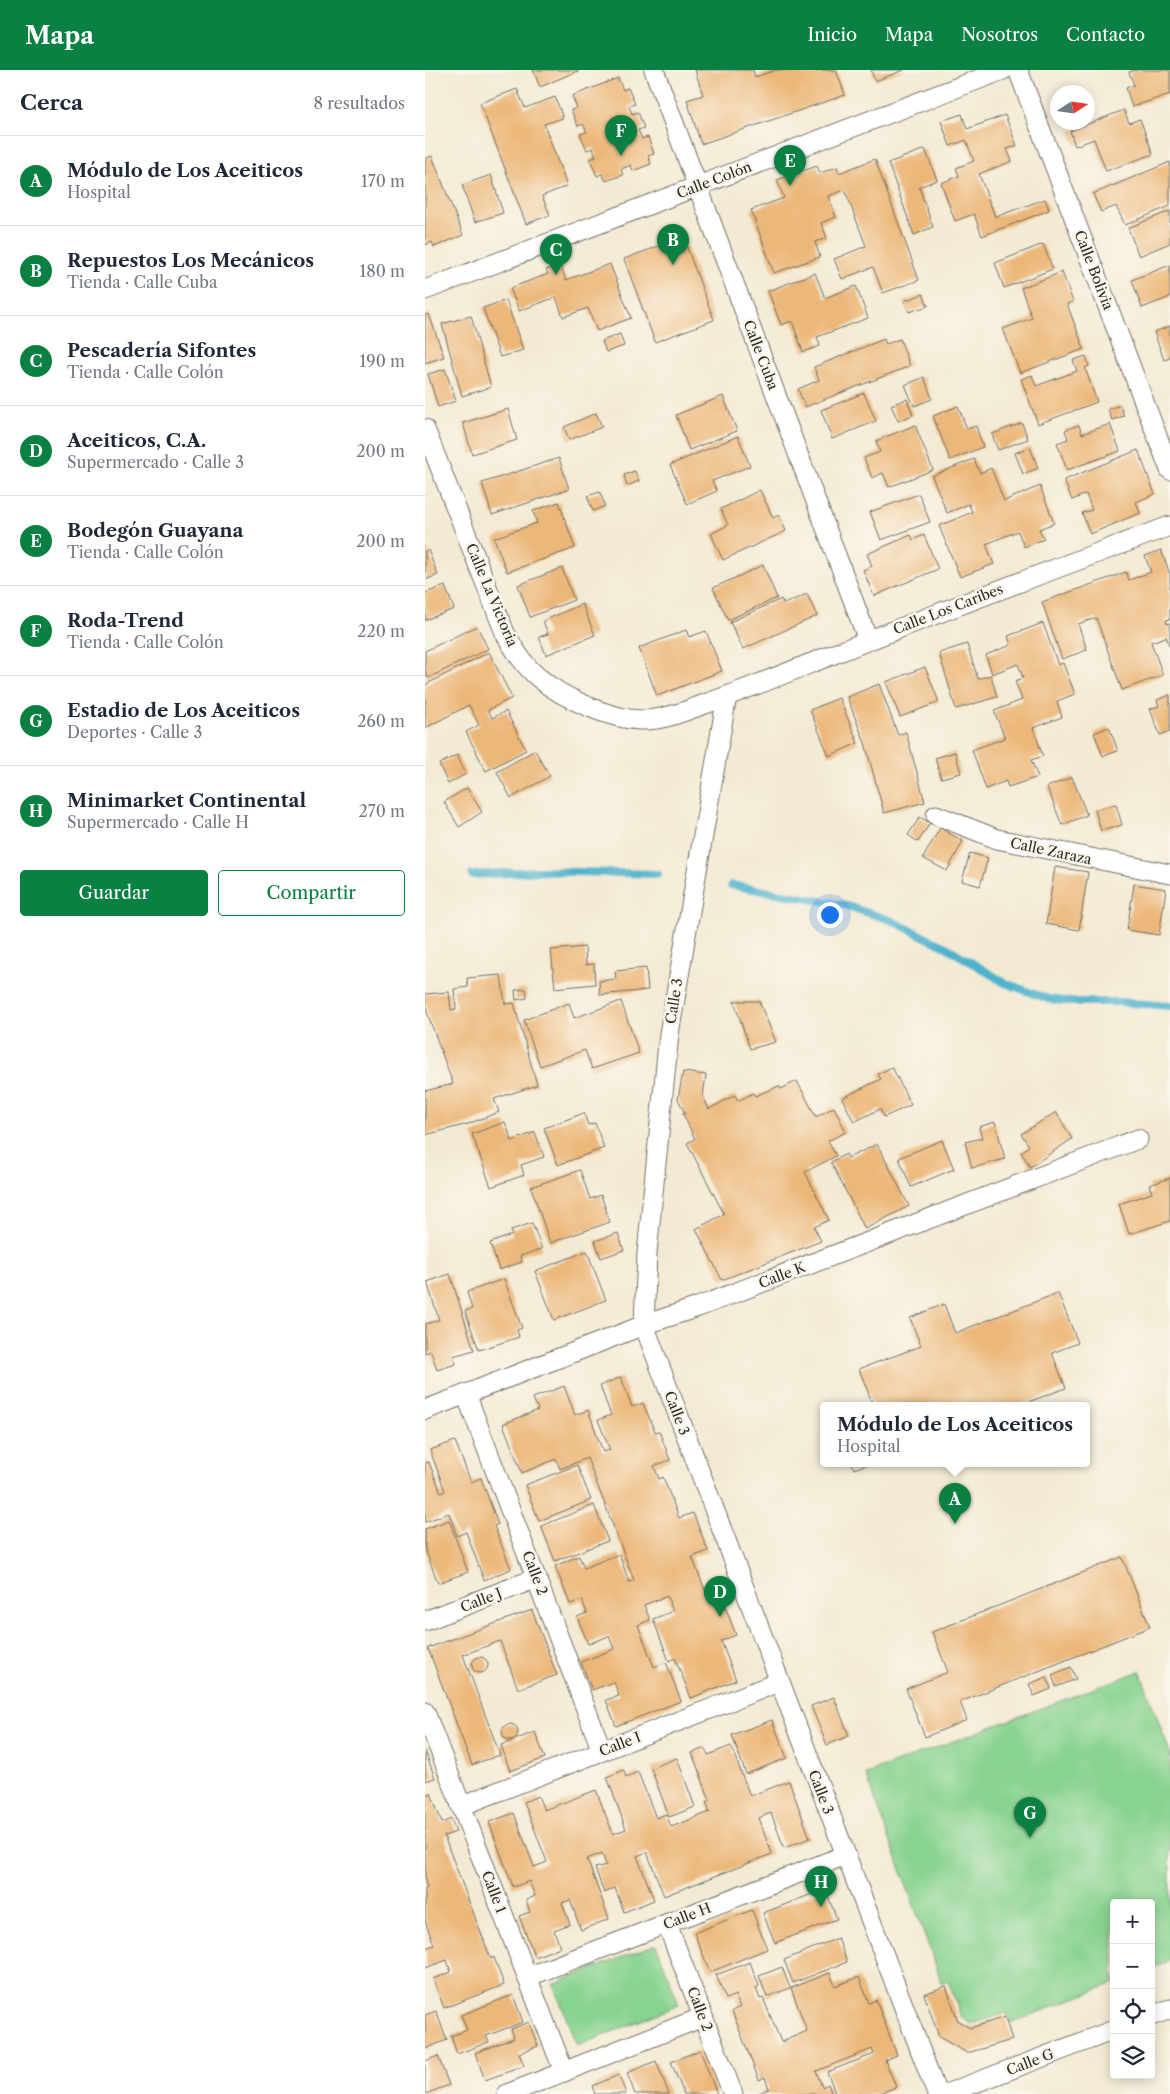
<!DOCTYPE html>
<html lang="es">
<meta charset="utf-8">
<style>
:root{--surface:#fff;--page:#f6f6f7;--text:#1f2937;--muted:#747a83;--line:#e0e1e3;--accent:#0b8043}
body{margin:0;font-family:"Libre Caslon Text",serif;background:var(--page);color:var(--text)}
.controls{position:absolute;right:15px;bottom:15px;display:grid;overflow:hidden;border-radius:5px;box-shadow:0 2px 12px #0003}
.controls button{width:45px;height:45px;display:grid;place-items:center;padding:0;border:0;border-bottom:1px solid var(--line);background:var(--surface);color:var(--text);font:25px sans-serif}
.compass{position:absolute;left:625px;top:15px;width:45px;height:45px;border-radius:50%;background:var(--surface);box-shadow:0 2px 12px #0003;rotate:78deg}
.you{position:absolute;left:404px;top:844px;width:18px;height:18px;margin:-12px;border:4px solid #fff;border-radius:50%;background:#1a73e8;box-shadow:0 0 0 8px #1a73e833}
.badge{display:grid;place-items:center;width:32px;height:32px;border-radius:50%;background:var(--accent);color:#fff;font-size:16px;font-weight:700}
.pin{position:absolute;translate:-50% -41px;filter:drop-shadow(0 1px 2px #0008)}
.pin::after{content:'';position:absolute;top:26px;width:18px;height:15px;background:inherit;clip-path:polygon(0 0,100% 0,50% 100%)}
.popup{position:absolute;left:395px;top:1332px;width:270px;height:65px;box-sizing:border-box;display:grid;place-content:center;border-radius:5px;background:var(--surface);filter:drop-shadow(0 1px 4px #0005);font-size:16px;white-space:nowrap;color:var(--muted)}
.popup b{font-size:19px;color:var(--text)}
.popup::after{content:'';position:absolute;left:50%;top:100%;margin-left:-10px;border:10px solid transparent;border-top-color:var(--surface)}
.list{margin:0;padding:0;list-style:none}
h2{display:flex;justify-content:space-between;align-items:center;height:65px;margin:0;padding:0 20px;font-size:21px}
h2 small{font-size:16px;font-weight:400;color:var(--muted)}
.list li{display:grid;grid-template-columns:32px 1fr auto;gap:15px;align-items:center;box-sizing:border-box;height:90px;padding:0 20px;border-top:1px solid var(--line)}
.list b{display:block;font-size:19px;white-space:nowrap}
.list p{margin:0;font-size:16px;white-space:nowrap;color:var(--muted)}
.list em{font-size:16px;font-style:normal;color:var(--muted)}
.actions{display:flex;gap:10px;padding:15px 20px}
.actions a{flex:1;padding:11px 0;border:1px solid var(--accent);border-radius:5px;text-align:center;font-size:18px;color:var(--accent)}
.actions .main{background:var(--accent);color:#fff}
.icon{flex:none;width:28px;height:28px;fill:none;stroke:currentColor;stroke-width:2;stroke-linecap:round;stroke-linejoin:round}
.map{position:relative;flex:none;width:745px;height:2024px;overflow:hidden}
header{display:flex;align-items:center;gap:30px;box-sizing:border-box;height:70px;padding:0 25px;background:var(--accent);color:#fff}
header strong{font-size:24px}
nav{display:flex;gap:28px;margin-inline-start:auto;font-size:18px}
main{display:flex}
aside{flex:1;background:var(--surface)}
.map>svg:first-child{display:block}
</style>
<header>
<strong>Mapa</strong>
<nav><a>Inicio</a><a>Mapa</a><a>Nosotros</a><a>Contacto</a></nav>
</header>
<main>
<aside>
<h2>Cerca<small>8 resultados</small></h2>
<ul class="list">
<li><span class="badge">A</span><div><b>Módulo de Los Aceiticos</b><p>Hospital</p></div><em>170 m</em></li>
<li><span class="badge">B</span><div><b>Repuestos Los Mecánicos</b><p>Tienda · Calle Cuba</p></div><em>180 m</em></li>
<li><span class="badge">C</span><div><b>Pescadería Sifontes</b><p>Tienda · Calle Colón</p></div><em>190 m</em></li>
<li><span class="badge">D</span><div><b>Aceiticos, C.A.</b><p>Supermercado · Calle 3</p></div><em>200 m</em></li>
<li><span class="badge">E</span><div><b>Bodegón Guayana</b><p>Tienda · Calle Colón</p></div><em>200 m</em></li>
<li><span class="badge">F</span><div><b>Roda-Trend</b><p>Tienda · Calle Colón</p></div><em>220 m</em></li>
<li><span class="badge">G</span><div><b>Estadio de Los Aceiticos</b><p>Deportes · Calle 3</p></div><em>260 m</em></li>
<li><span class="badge">H</span><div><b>Minimarket Continental</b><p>Supermercado · Calle H</p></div><em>270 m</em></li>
</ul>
<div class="actions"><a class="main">Guardar</a><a>Compartir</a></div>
</aside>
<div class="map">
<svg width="745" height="2024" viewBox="0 0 745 2024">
<rect width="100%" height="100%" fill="#fbf7ec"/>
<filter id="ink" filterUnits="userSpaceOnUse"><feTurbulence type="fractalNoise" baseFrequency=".02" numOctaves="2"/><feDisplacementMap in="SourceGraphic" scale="10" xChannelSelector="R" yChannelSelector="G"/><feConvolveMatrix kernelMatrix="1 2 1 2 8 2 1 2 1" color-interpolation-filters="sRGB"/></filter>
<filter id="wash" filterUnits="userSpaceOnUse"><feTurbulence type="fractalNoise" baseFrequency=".0096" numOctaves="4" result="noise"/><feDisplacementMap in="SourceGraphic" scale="20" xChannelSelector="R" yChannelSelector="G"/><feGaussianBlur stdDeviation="1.12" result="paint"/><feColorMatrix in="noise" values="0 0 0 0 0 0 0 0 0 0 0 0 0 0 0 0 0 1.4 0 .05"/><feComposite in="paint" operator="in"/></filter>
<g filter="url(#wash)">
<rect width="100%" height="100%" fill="#f3ead3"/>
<g fill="#88d390" stroke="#5a7f5e">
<polygon points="715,1601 745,1683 745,1891 726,1898 726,1833 689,1833 689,1913 586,1953 582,1943 546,1954 536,1947 523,1911 517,1913 441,1704"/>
<polygon points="231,1874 254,1935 152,1976 128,1914"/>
</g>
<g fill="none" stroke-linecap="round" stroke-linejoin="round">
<g stroke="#4eb2cd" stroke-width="8">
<polyline points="47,805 114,801 233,804"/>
<polyline points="306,815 419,835 465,850 523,878 580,913 623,929 647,932 694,932 745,936"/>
</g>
</g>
<g id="blocks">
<g fill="#ecb87a">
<polygon points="108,0 155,0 115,17"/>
<polygon points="270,0 328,0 330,7 351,0 411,0 420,25 276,74 262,30 278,25"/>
<polygon points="446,0 479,0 450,11"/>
<polygon points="710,0 745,0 745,24 707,37 701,18 709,15 704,2"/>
<polygon points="193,8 198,20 203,18 210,34 204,36 207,44 213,42 219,58 213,60 217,69 223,67 229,84 223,86 226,94 208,101 206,95 196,99 198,105 181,111 177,104 172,106 165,89 171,87 168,78 162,80 155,64 162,62 158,54 153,56 146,40 152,38 147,26"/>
<polygon points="92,19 100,38 130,27 138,48 119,54 142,116 117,126 125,145 101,154 55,33"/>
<polygon points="699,40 704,53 715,49 728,84 681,101 669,69 650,76 645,61"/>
<polygon points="537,44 542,59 580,45 592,76 582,79 587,91 554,104 570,147 620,129 624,140 557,166 549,144 530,151 516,113 534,106 531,98 549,91 541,70 525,76 516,51"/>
<polygon points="500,79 512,110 494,117 508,157 489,165 463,93"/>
<polygon points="7,86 38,165 9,177 7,172 0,175 0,89"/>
<polygon points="450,89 494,210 458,223 448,197 417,209 409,189 441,176 420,120 403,126 411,147 396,153 402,168 390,172 395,187 349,203 326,140 359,128 352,110 392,96 395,103 412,97 414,103"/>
<polygon points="745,92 745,136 700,155 691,136 676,142 668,124"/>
<polygon points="66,105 78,143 50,152 37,115"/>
<polygon points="745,141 745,173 714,186 703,158"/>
<polygon points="258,167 289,250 230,272 199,189"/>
<polygon points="618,174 628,199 579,218 570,193"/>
<polygon points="185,194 206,248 172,261 163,238 138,247 131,227 94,241 85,218 123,204 121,200 135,195 141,210"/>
<polygon points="745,195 745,227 717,238 707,210"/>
<polygon points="637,202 648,232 642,234 659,279 595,303 578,259 607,248 596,218"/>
<polygon points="390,203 400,228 431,216 443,248 392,267 395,276 378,282 367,251 356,255 343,221"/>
<polygon points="498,224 503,236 484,242 479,231"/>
<polygon points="81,230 98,280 75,287 58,238"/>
<polygon points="4,244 19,287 0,293 0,245"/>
<polygon points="46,246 66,317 37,326 17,254"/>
<polygon points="745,256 745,288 739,290 729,262"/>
<polygon points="195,264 199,276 181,282 177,271"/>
<polygon points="459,269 461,274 475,269 485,296 380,337 373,319 394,310 389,297"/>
<polygon points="661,286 664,296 660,298 672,332 613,354 596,309 607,305 611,316 652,301 648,290"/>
<polygon points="20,299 31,331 13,337 3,304"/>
<polygon points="499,307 507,329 489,336 480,315"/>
<polygon points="439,323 451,351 407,369 396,340"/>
<polygon points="298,326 312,361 264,380 251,345"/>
<polygon points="482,329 488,345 473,351 466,335"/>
<polygon points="695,335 699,346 687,350 683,339"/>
<polygon points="533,336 542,359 551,356 558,377 525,390 508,346"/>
<polygon points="83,339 92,370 47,384 38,353"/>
<polygon points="171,343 177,357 144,370 139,357"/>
<polygon points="597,353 603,369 573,380 567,364"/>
<polygon points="685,354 695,381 642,400 632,373 643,369 640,360 654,355 657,364"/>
<polygon points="490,355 508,400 464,417 458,403 447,408 439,388 455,382 451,371"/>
<polygon points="313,366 325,396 287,411 292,421 262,434 245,395"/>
<polygon points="605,377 613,398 598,404 590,383"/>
<polygon points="713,380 730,424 711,432 715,443 665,464 657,443 667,440 661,424 647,430 639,410"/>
<polygon points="134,388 144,419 67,445 57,413"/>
<polygon points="549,389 555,403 566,398 579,431 615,416 629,453 614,459 619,469 599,477 593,461 561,474 569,494 535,507 514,456 547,442 544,434 522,443 507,406"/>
<polygon points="210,401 214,411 202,416 199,405"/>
<polygon points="335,420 348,448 354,445 361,461 298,490 286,464 303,455 296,439"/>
<polygon points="175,422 180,436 168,441 162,426"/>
<polygon points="494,424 505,452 456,470 445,442"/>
<polygon points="134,432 150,478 82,502 69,468 112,453 108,441"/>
<polygon points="486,465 488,470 499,465 513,499 449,526 438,500 447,496 442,484"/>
<polygon points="3,480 13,505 0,510 0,481"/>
<polygon points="736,480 745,504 745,549 741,550 742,554 745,553 745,577 741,567 726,572 738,605 697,620 671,548 653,554 662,580 637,589 617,532 701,502 704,510 726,502 720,486"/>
<polygon points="338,495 352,528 303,550 288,518"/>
<polygon points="137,498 149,530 105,547 93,515"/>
<polygon points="20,516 29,539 0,550 0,523"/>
<polygon points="382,524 392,546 318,579 305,552 356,529 359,534"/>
<polygon points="157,534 170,565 121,585 114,567 123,564 118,551"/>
<polygon points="618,553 633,595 638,593 650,624 632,631 637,647 608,658 618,686 606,690 613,707 583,717 581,711 561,719 547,680 580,668 569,641 597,630 590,611 598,608 593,594 567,604 561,585 586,575 583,566"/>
<polygon points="52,556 63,579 3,608 0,601 0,581"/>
<polygon points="261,560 264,567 281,561 297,601 232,626 214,578"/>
<polygon points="542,574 553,609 566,605 572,627 531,639 514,583"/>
<polygon points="64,582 87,628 63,640 67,648 81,641 101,680 61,701 41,662 54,655 44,635 0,658 0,615"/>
<polygon points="500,597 514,632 475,647 461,612"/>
<polygon points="454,614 473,665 481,662 500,732 459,743 440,673 422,627"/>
<polygon points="745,625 745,661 735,665 725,639 734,636 732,630"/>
<polygon points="414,628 433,673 404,686 385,640"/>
<polygon points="684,657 693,681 678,686 669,663"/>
<polygon points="110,680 125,706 86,728 72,702"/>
<polygon points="530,682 536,703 516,708 510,688"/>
<polygon points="32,685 41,704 23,714 14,694"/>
<polygon points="647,707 662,745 637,755 622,717"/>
<polygon points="42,718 57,742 34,757 19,732"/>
<polygon points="691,734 697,755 676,761 670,740"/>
<polygon points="495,747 505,753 493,772 483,765"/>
<polygon points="515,758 538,771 522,801 498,788"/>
<polygon points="545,783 563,788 555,816 537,811"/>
<polygon points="630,797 663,802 654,860 621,854"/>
<polygon points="709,814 741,819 734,865 702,860"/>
<polygon points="160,877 161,895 169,894 170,914 130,918 126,880"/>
<polygon points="221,898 223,920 175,925 174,911 191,909 190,901"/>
<polygon points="76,905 80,934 89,933 112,1015 69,1029 74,1042 43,1054 0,1065 0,1021 28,1014 2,942 0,924 24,922 26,940 31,939 29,919 43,917 42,908"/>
<polygon points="101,919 102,928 91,930 90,920"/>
<polygon points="196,931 214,983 167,999 160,980 115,996 99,950 144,933 149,948"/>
<polygon points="309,931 334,931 351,972 325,979"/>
<polygon points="467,997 486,1035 459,1047 455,1039 429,1052 417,1028 456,1009 453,1004"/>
<polygon points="258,1002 281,1005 278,1027 284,1039 310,1025 313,1031 328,1023 330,1026 354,1016 356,1019 372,1011 391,1047 409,1037 421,1062 403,1071 411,1086 380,1102 404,1150 389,1157 396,1171 297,1210 271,1159 299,1144 262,1073 270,1069 258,1044 260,1043 253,1029"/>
<polygon points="631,1042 647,1069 605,1097 596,1082 604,1076 596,1064"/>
<polygon points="159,1043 163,1055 170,1053 179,1078 133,1095 119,1058"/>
<polygon points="80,1052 87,1071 110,1062 119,1087 96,1095 99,1105 66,1117 47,1064"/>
<polygon points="570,1052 580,1089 547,1098 540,1072 557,1068 554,1057"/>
<polygon points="517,1070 529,1099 486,1117 474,1088"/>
<polygon points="452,1074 484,1136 440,1159 406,1092 421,1084 423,1088"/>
<polygon points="155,1100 165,1129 176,1125 185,1152 125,1173 106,1117"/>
<polygon points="745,1108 745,1151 704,1164 694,1134 727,1123 724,1115"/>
<polygon points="107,1153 117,1179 95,1186 97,1192 74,1200 65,1173 87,1165 86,1160"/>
<polygon points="193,1163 199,1180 176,1188 170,1171"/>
<polygon points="162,1181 181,1230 129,1250 110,1201"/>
<polygon points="25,1204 49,1280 28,1286 31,1294 12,1300 6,1281 0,1283 0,1254 14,1250 2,1212"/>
<polygon points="79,1209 97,1258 92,1260 94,1267 54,1280 40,1241 47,1239 42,1222"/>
<polygon points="633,1223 653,1273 627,1283 641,1318 595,1335 448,1335 434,1299 496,1276 485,1248 519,1234 530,1263"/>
<polygon points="196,1307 207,1337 218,1333 230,1362 234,1361 245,1390 229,1396 234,1409 238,1407 254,1448 268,1443 283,1481 267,1487 283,1528 295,1523 311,1565 296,1571 311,1610 266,1628 250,1588 244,1591 228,1549 248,1541 242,1526 219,1535 225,1550 213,1555 229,1597 241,1592 256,1631 191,1656 181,1630 194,1626 189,1612 167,1620 156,1592 189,1579 184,1566 163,1574 152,1547 162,1543 157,1530 145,1534 130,1496 154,1486 159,1498 194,1484 204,1512 209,1510 162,1388 135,1399 131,1389 97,1403 78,1354 113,1340 108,1328 139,1316 150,1345 163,1340 178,1382 185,1380 173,1350 186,1345 175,1316"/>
<polygon points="30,1371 46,1412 56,1408 73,1454 69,1456 86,1499 59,1510 41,1462 32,1466 24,1443 0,1452 0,1393 4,1392 16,1423 20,1421 5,1380"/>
<polygon points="427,1393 446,1393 429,1399"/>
<polygon points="152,1395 166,1430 114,1451 100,1415"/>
<polygon points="169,1435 183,1471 130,1491 116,1456"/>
<polygon points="24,1450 43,1502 13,1513 0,1479 0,1459"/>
<polygon points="697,1487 725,1557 535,1632 542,1650 500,1667 481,1619 523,1602 507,1562"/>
<polygon points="107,1540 132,1605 93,1619 75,1571 38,1585 75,1685 47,1695 3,1578"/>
<circle cx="55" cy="1595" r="8"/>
<polygon points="646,1597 651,1609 631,1617 627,1605"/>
<polygon points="622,1607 626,1619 609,1626 604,1614"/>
<polygon points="409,1627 424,1666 402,1675 386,1636"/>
<polygon points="347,1650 362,1688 321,1704 307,1665"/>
<circle cx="85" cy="1662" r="8"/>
<polygon points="110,1662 120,1688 85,1701 76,1675"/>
<polygon points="306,1676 325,1726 364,1711 385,1768 359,1778 346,1743 333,1748 347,1784 239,1826 222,1782 212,1786 229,1830 199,1842 190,1818 179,1823 170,1798 181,1795 177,1783 162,1789 184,1849 156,1860 145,1830 137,1833 145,1854 129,1860 135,1877 110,1887 94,1846 105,1842 101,1830 110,1826 104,1811 88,1817 64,1752 89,1743 109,1797 122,1792 99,1732 113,1726 119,1740 171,1720 188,1764 201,1759 182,1707 199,1700 201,1707 213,1702 231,1748 241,1744 246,1757 285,1742 281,1732 285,1730 267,1683 280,1678 283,1685"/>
<polygon points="0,1681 10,1708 0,1711"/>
<polygon points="252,1688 270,1737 244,1747 226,1698"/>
<polygon points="6,1723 17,1753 26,1749 31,1762 19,1766 66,1889 69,1887 79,1915 19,1938 8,1909 26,1902 22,1890 0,1898 0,1878 9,1875 0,1851 0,1819 2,1818 0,1811 0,1725"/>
<polygon points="400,1819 412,1849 350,1873 338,1843"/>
<polygon points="327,1840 342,1879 285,1902 269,1863"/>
<polygon points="413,1868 422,1892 368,1913 359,1890"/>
<polygon points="325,1892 334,1916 331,1918 335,1929 338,1928 356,1972 382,1961 366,1918 405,1903 410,1916 434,1907 444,1933 451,1930 472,1985 460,1990 471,2017 452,2024 411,2024 402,2002 449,1984 447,1979 391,2001 397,2017 403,2014 407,2024 331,2024 344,2019 340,2007 334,2010 307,1941 315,1937 310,1925 301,1929 291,1905"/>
<polygon points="357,1897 365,1918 342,1927 334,1906"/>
<polygon points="521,1916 533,1951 545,1958 580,1947 587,1970 542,1983 514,1967 499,1924"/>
<polygon points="88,1925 98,1952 61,1966 64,1972 32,1984 26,1966 42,1960 36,1945"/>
<polygon points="11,1941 22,1970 0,1979 0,1945"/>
<polygon points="104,1952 113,1976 94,1983 99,1996 60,2010 50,1983 89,1968 86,1959"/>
<polygon points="275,1980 292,2024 259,2024 246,1992"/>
<polygon points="13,1986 24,2015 0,2024 0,1991"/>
<polygon points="231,1991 244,2024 210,2024 202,2003"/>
<polygon points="194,2005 201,2024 170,2024 167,2016"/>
</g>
</g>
</g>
<g filter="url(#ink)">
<use href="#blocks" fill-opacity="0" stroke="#716e66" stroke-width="1"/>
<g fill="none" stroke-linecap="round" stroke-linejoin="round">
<g stroke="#716e66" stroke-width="21">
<g id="street">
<polyline points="229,0 443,570"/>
<polyline points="593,0 745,400"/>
<polyline points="0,220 578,0"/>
<path d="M0,359L80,563C89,579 99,596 114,608C137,628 187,650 218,650C239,650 260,641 280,634C320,620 359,604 399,588C514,542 629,499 745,456"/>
<polyline points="302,626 244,964 222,1183 219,1255 512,2024"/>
<polyline points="511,745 572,769 745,804"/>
<polyline points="41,1324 177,1681"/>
<polyline points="0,1340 219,1255 273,1237 713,1069"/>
<polyline points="0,1551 112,1508"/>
<polyline points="0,1642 139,2002"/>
<polyline points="36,1736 354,1612"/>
<polyline points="242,1854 308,2024"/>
<polyline points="102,1907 421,1785"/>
<polyline points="726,1946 745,1939"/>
<polyline points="82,2024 278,1947"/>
<polyline points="521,2024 689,1960"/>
</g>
</g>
<use href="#street" stroke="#fff" stroke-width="19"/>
</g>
</g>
<g text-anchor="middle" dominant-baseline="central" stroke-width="5" stroke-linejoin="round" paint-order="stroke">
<g font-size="14" fill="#2b2b2b" stroke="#fbf7ec">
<text transform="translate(289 110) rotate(-21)">Calle Colón</text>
<text transform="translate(669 200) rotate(69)">Calle Bolivia</text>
<text transform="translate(336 285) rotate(69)">Calle Cuba</text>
<text transform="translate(67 525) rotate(67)">Calle La Victoria</text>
<text transform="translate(523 539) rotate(-21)">Calle Los Caribes</text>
<text transform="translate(626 781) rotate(12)">Calle Zaraza</text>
<text transform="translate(249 931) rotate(-81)">Calle 3</text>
<text transform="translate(357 1205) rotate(-21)">Calle K</text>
<text transform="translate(252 1343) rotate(69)">Calle 3</text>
<text transform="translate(110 1503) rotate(69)">Calle 2</text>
<text transform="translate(56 1530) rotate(-21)">Calle J</text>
<text transform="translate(195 1674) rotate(-21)">Calle I</text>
<text transform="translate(396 1722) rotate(69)">Calle 3</text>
<text transform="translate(69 1822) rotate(69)">Calle 1</text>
<text transform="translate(262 1846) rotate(-21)">Calle H</text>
<text transform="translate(275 1939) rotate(69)">Calle 2</text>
<text transform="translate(605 1992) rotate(-21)">Calle G</text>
</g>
</g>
</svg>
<div class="controls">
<button>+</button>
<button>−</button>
<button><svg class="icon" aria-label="locate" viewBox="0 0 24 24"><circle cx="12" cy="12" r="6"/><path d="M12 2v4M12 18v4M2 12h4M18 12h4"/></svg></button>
<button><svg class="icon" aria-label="layers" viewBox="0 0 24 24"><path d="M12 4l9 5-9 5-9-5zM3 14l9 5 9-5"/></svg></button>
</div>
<svg class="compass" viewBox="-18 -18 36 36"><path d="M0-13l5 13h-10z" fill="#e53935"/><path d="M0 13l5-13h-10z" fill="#747a83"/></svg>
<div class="you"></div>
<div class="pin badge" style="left:530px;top:1454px">A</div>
<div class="popup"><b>Módulo de Los Aceiticos</b>Hospital</div>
<div class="pin badge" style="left:248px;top:195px">B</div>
<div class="pin badge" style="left:131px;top:205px">C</div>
<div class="pin badge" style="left:295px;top:1547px">D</div>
<div class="pin badge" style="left:365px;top:116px">E</div>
<div class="pin badge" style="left:196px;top:86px">F</div>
<div class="pin badge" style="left:605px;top:1768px">G</div>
<div class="pin badge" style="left:396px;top:1837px">H</div>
</div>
</main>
